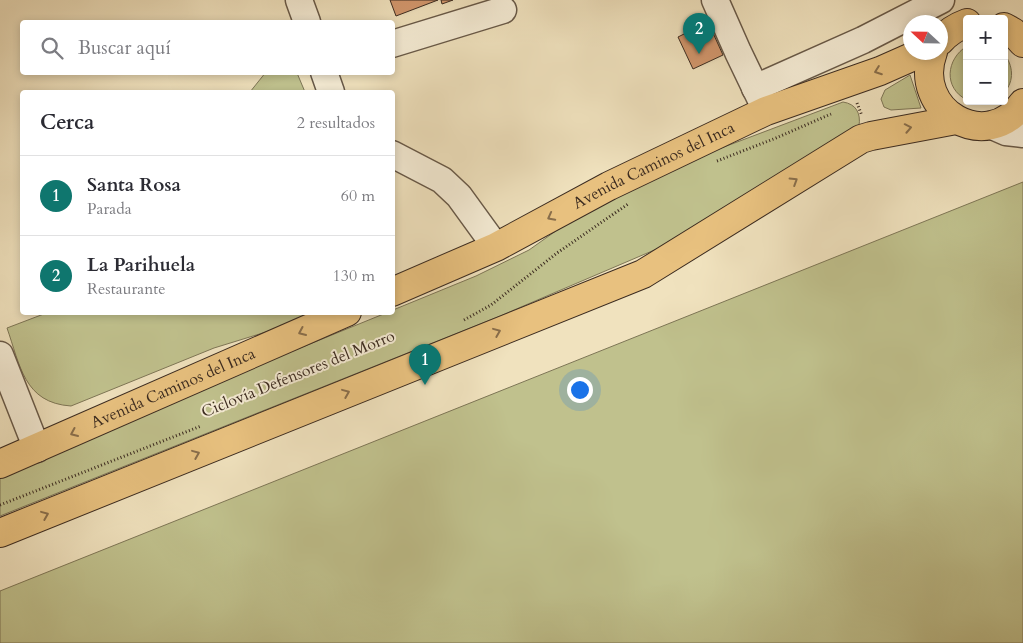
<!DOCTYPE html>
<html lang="es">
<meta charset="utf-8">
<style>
:root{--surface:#fff;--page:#f2f2f3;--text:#2b2b33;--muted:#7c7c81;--line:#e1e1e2;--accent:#0f766e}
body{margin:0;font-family:Cardo,serif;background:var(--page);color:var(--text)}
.controls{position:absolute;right:15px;top:15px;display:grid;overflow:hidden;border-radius:5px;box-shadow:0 2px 8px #0003}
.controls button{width:45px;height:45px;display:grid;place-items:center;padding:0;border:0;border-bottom:1px solid var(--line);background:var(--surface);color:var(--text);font:25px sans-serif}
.compass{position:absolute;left:903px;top:15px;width:45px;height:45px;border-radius:50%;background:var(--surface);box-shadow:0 2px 8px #0003;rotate:292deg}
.you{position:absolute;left:579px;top:389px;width:18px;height:18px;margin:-12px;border:4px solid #fff;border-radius:50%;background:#1a73e8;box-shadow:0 0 0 8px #1a73e833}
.badge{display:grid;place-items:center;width:32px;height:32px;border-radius:50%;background:var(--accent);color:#fff;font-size:16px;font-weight:700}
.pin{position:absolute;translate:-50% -41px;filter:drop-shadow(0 1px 2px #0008)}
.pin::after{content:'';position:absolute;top:26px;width:18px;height:15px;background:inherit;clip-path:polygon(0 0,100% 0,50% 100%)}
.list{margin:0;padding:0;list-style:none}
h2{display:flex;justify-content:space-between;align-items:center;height:65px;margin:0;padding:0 20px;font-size:21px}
h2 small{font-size:16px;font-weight:400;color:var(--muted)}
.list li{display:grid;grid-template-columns:32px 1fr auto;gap:15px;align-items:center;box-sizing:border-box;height:80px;padding:0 20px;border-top:1px solid var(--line)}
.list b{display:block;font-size:19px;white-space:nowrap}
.list p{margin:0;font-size:16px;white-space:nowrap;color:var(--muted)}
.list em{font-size:16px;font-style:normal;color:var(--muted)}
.icon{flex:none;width:28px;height:28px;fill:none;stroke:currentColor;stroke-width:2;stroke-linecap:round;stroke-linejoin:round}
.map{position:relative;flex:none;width:1023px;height:643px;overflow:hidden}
.search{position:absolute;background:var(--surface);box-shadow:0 2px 8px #0003;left:20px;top:20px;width:375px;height:55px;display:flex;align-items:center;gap:12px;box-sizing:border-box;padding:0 18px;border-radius:5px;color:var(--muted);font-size:19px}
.panel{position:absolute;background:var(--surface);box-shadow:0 2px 8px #0003;left:20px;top:90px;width:375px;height:225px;border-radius:5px}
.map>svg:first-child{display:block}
</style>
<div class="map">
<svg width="1023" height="643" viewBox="0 0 1023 643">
<defs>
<filter id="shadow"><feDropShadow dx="4.5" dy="-4.5" stdDeviation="2.5" flood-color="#0004"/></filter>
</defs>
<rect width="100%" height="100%" fill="#f0e2be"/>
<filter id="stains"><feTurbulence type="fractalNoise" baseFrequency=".004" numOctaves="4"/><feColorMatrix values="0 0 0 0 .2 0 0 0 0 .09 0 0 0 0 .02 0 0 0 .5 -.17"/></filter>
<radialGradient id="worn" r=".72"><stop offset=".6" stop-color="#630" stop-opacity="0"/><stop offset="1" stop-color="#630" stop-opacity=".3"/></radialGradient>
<g fill="#c0c18d" stroke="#7e7656">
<path d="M967,46V100C943,88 946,59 967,46Z"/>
<path d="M1004,53C1013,66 1015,80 1004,93Z"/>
<polygon points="266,72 297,73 305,92 250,92"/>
<polygon points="910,75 921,108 891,110 884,107 881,99 885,90"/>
<path d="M843,102C856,104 861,113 859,126L677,240L652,251L500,316L0,516V470L386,313L392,312L393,310L476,276L529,250L584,211L671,167Z"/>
<polygon points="1023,182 1023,643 0,643 0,591"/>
<path d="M49,312L312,313L266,332L214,348L71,406C24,403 20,365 7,328Z"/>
</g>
<g fill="#d1966c" stroke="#3b2b20" filter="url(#shadow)">
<polygon points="390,0 438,0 396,16"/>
<polygon points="441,0 453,0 442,4"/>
<polygon points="708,22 723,55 693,69 678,37"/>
</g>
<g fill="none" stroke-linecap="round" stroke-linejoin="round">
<g stroke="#685948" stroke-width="29">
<g id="minor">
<polyline points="299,0 307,22"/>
<polyline points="715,0 738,52 763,104"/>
<polyline points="392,44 503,10"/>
<polyline points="324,72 331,92"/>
<polyline points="755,88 863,40 941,0"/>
<polyline points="990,125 1006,132 1023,134"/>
<polyline points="392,154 442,180 459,196 496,247"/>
<polyline points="0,355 37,449"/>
</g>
</g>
<g stroke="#3b2b20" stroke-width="30">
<g id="major">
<polyline points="1004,27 1013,32 1023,43"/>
<path d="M940,41C948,32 956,27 967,23"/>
<path d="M933,52C911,111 987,155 1023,103"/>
<path id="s1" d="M392,292L496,247L609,186L766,111L880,71L923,52"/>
<path id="s2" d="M0,464L347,312"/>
<polyline points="0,533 643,274 861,139 871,136 956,120"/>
</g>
</g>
<g stroke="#3b2b20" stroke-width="3" stroke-dasharray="1 2.5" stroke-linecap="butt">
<polyline points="857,103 862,116"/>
<polyline points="717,161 776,138 831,114"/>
<polyline points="464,320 491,305 557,253 628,204"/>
<polyline points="0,505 201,426"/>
</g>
<use href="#minor" stroke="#f5ecd5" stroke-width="26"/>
<use href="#major" stroke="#e8c17f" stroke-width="28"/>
</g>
<defs><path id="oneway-chevron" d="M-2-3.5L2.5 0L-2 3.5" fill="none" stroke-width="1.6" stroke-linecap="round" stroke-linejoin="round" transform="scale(1.25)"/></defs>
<g stroke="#896e4b">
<use href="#oneway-chevron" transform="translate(878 71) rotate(160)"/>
<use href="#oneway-chevron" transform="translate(908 128) rotate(-11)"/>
<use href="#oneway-chevron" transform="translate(794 181) rotate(-32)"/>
<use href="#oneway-chevron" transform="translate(551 217) rotate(152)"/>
<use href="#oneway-chevron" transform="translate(302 332) rotate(156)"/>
<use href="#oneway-chevron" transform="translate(497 332) rotate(-22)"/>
<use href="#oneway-chevron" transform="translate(346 393) rotate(-22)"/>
<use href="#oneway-chevron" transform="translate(74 433) rotate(156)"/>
<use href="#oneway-chevron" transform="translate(196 454) rotate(-22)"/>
<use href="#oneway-chevron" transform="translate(45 515) rotate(-22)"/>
</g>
<g text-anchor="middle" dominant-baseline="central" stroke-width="4" stroke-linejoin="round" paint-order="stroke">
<g font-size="16" fill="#3b2b20" stroke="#f5ecd5">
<text stroke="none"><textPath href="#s1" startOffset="291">Avenida Caminos del Inca</textPath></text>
<text transform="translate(298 374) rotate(-22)">Ciclovía Defensores del Morro</text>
<text stroke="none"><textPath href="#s2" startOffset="189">Avenida Caminos del Inca</textPath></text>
</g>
</g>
<rect width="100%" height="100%" filter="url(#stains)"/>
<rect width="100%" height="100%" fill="url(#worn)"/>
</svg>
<div class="controls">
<button>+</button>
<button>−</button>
</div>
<svg class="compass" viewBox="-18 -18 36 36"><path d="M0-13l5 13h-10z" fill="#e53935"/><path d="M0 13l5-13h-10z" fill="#7c7c81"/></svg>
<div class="you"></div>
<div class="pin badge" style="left:425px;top:385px">1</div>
<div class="pin badge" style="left:699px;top:54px">2</div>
<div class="search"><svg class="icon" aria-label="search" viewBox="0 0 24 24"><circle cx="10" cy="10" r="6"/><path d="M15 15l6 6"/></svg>Buscar aquí</div>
<section class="panel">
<h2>Cerca<small>2 resultados</small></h2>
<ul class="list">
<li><span class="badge">1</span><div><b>Santa Rosa</b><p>Parada</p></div><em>60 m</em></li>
<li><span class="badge">2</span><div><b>La Parihuela</b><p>Restaurante</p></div><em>130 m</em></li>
</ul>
</section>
</div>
